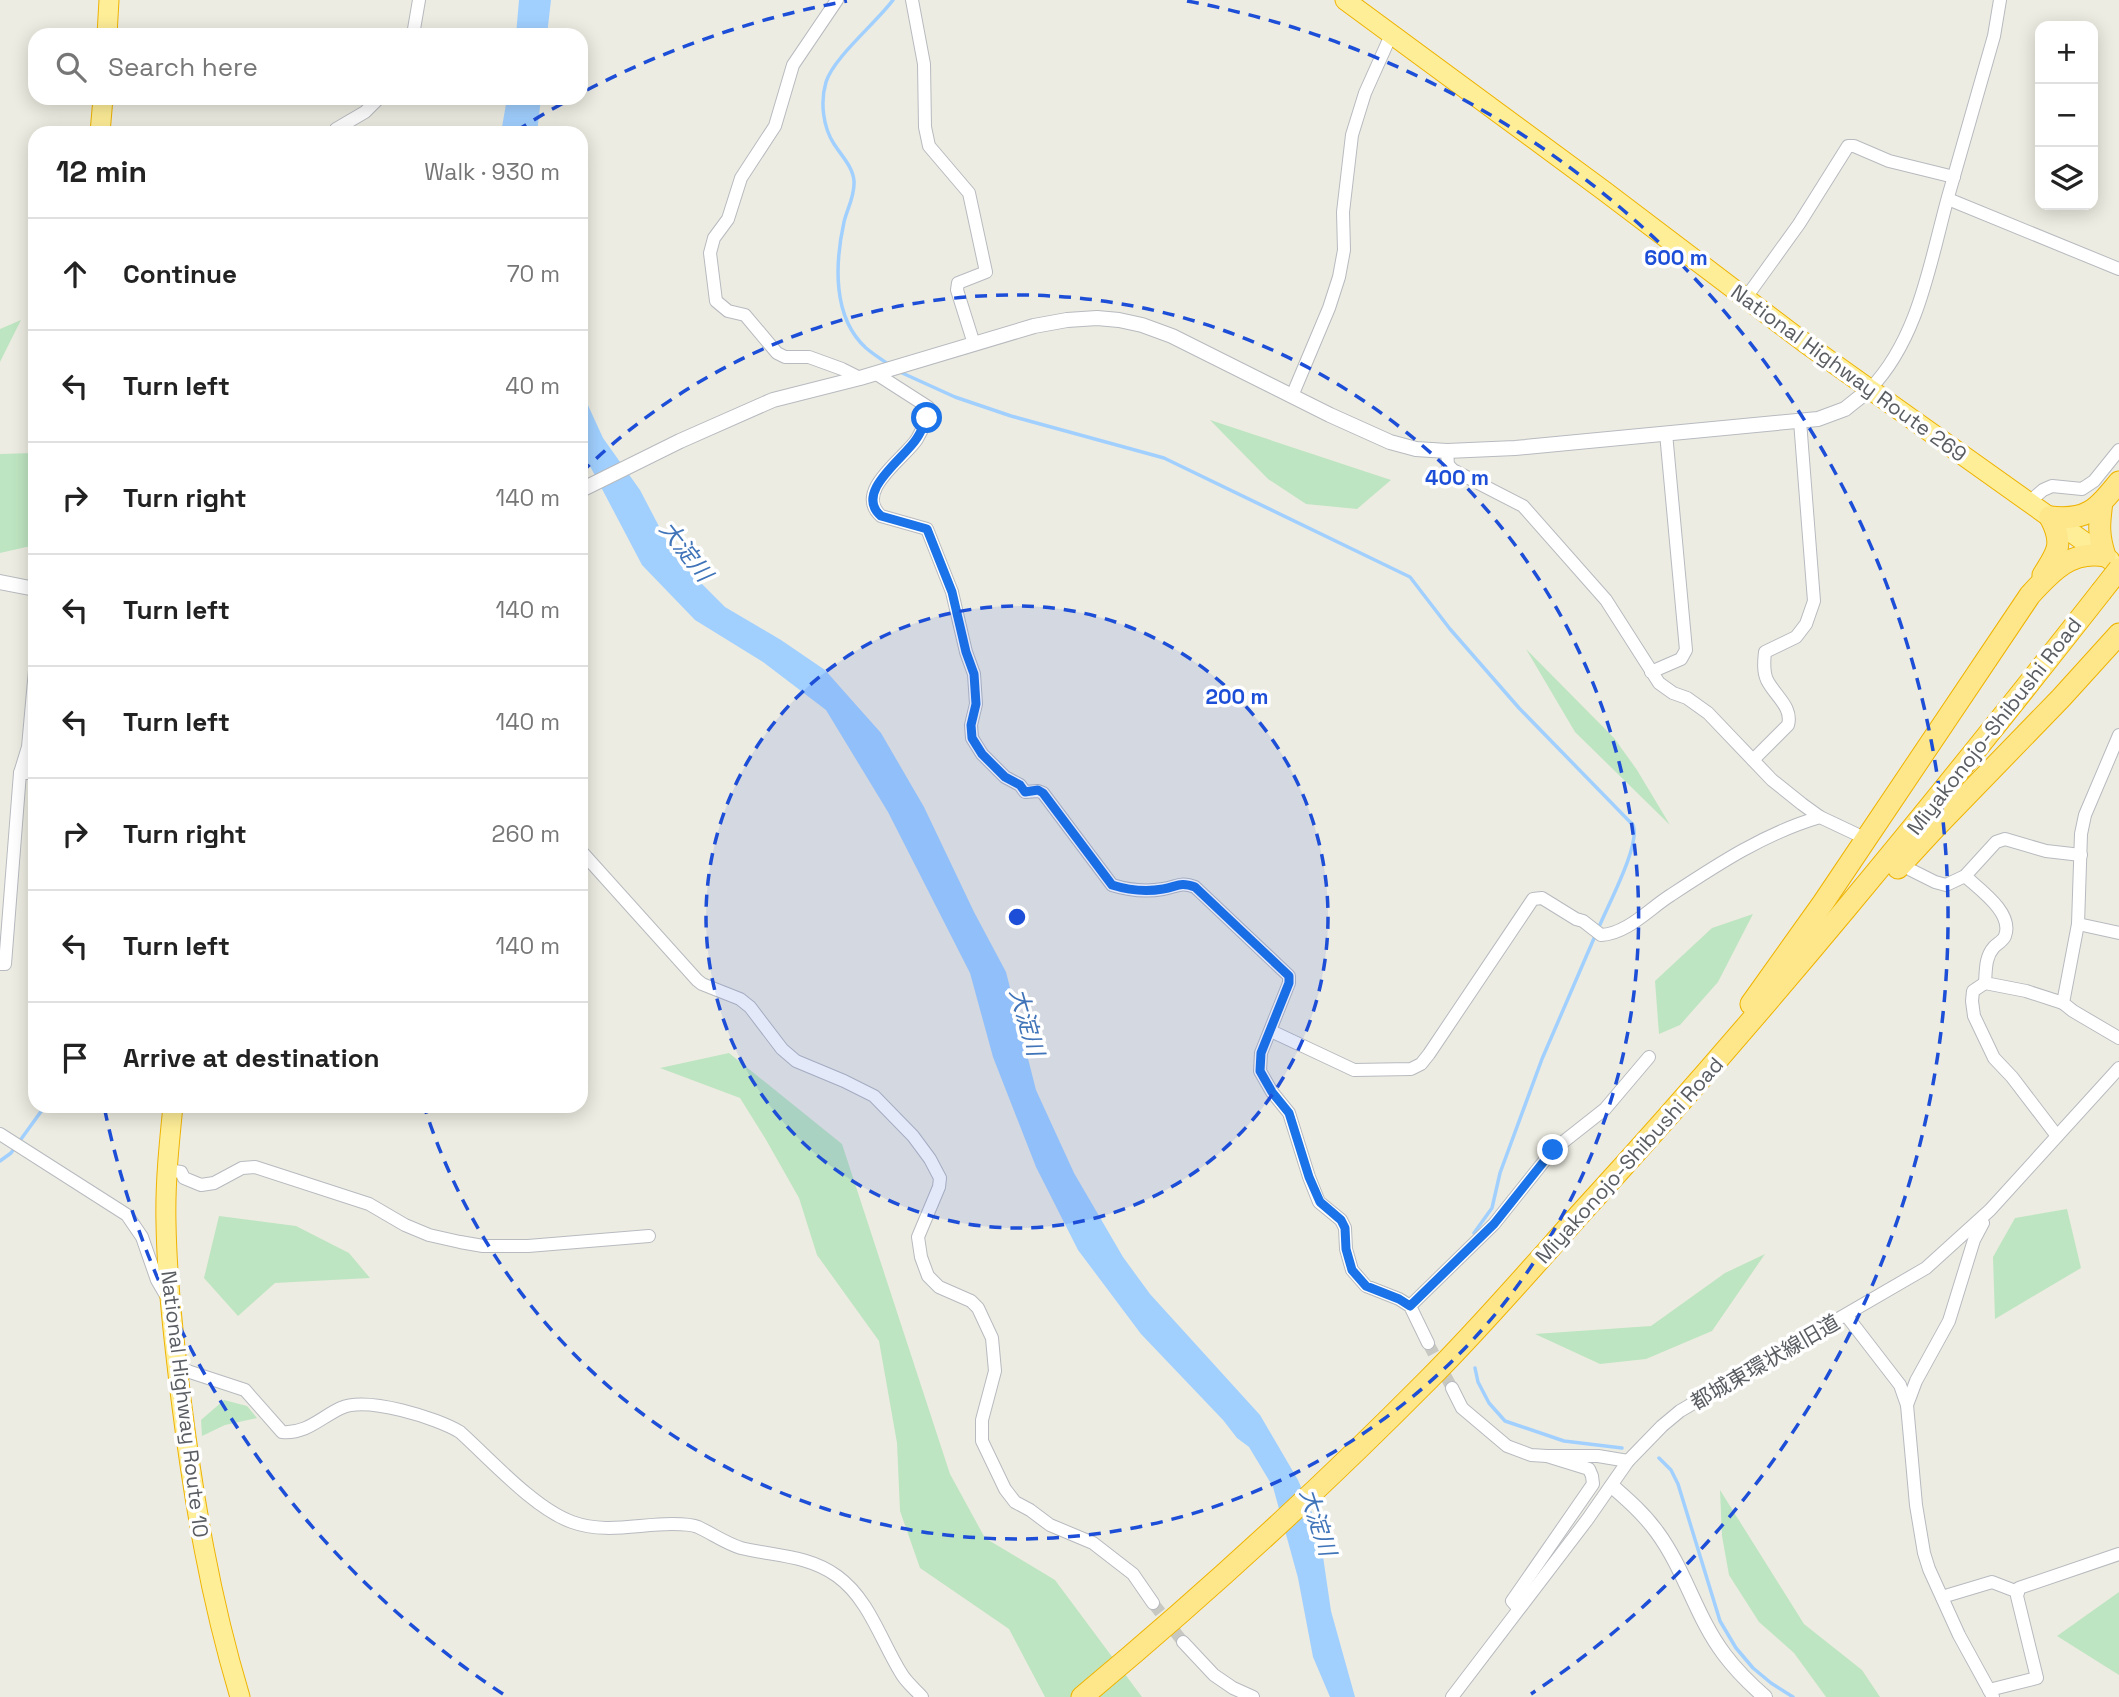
<!DOCTYPE html>
<meta charset="utf-8">
<style>
:root{--surface:#fff;--page:#f6f6f6;--text:#222;--muted:#767676;--line:#e0e0e0}
body{margin:0;font-family:"Space Grotesk","Noto Sans JP",sans-serif;background:var(--page);color:var(--text)}
.controls{position:absolute;right:21px;top:21px;display:grid;overflow:hidden;border-radius:14px;box-shadow:0 4px 18px #0003}
.controls button{width:63px;height:63px;display:grid;place-items:center;padding:0;border:0;border-bottom:2px solid var(--line);background:var(--surface);color:var(--text);font:35px sans-serif}
.stop{position:absolute;width:21px;height:21px;margin:-16px;border:5px solid #1a73e8;border-radius:50%;background:#fff}
.stop.end{background:#1a73e8;border-color:#fff;box-shadow:0 2px 7px #0008}
.list{margin:0;padding:0;list-style:none}
h2{display:flex;justify-content:space-between;align-items:center;height:91px;margin:0;padding:0 28px;font-size:30px}
h2 small{font-size:23px;font-weight:400;color:var(--muted)}
.list li{display:grid;grid-template-columns:46px 1fr auto;gap:21px;align-items:center;box-sizing:border-box;height:112px;padding:0 28px;border-top:2px solid var(--line)}
.list b{display:block;font-size:26px;white-space:nowrap}
.list em{font-size:23px;font-style:normal;color:var(--muted)}
.icon{flex:none;width:38px;height:38px;fill:none;stroke:currentColor;stroke-width:2;stroke-linecap:round;stroke-linejoin:round}
.map{position:relative;flex:none;width:2119px;height:1697px;overflow:hidden}
.search{position:absolute;background:var(--surface);box-shadow:0 4px 18px #0003;left:28px;top:28px;width:560px;height:77px;display:flex;align-items:center;gap:18px;box-sizing:border-box;padding:0 24px;border-radius:21px;color:var(--muted);font-size:26px}
.panel{position:absolute;background:var(--surface);box-shadow:0 4px 18px #0003;left:28px;top:126px;width:560px;height:987px;border-radius:21px}
.map>svg:first-child{display:block}
</style>
<div class="map">
<svg width="2119" height="1697" viewBox="0 0 2119 1697">
<rect width="100%" height="100%" fill="#edece2"/>
<g fill="#bee5c1">
<polygon points="21,320 0,362 0,329"/>
<polygon points="1210,420 1391,480 1357,509 1306,504 1268,479"/>
<polygon points="35,453 35,545 0,553 0,454"/>
<polygon points="1526,649 1614,738 1637,770 1670,825 1575,732"/>
<polygon points="1753,914 1718,982 1680,1025 1659,1034 1655,981 1712,928"/>
<polygon points="729,1053 842,1144 950,1474 985,1538 1055,1580 1142,1697 1045,1697 1009,1629 920,1568 900,1511 897,1443 879,1341 817,1255 799,1198 765,1138 740,1098 660,1068"/>
<polygon points="2067,1209 2081,1268 1995,1319 1993,1257 2015,1218"/>
<polygon points="219,1216 296,1226 349,1253 370,1278 275,1283 238,1316 204,1278"/>
<polygon points="1765,1254 1712,1331 1646,1359 1600,1364 1535,1334 1651,1326 1725,1273"/>
<polygon points="224,1400 247,1406 257,1418 225,1425 202,1436 201,1420"/>
<polygon points="1720,1490 1804,1624 1862,1670 1880,1697 1826,1697 1794,1653 1759,1622 1729,1575 1722,1536"/>
<polygon points="2119,1592 2119,1675 2057,1636"/>
</g>
<g fill="#a1d0ff">
<polygon points="519,0 551,0 547,35 516,35"/>
<polygon points="507,98 541,98 537,133 501,133"/>
<polygon points="581,390 603,438 640,490 675,557 725,607 781,640 825,670 881,733 924,807 974,912 1006,972 1036,1090 1074,1173 1123,1257 1150,1294 1260,1415 1298,1480 1319,1529 1331,1611 1355,1697 1330,1697 1313,1657 1298,1578 1273,1487 1249,1447 1237,1438 1223,1420 1141,1334 1078,1250 1036,1167 993,1057 970,973 888,812 826,710 763,662 695,620 642,565 581,449"/>
</g>
<g fill="none" stroke-linecap="round" stroke-linejoin="round">
<g stroke="#a1d0ff" stroke-width="3.5">
<path d="M888,364C881,359 873,354 866,348C832,317 835,263 844,222C847,209 855,196 854,181C853,167 841,155 834,144C823,127 820,102 826,82C834,57 876,23 893,0"/>
<path d="M900,372L955,397L1011,416L1164,458L1410,577L1450,629L1519,708L1633,825C1641,844 1608,905 1599,927"/>
<polyline points="0,1161 11,1153 45,1106"/>
<polyline points="1474,1233 1492,1208 1500,1173 1542,1059 1595,936"/>
<polyline points="1475,1368 1478,1382 1489,1403 1505,1421 1564,1441 1622,1448"/>
<polyline points="1659,1458 1671,1470 1678,1484 1720,1621 1736,1648 1753,1668 1771,1683 1793,1697"/>
</g>
<g stroke="#c8c8c2" stroke-width="12" stroke-dasharray="12 6" stroke-linecap="butt">
<polyline points="1428,1343 1452,1388"/>
<polyline points="1153,1603 1183,1642"/>
</g>
<g stroke="#b7babf" stroke-width="14">
<g id="minor">
<polyline points="837,0 793,65 775,126 741,178 728,219 714,238 710,253 716,301 728,311 745,315 777,353 785,357 809,357 842,369 860,378"/>
<polyline points="912,0 924,64 925,127 929,146 969,193 986,272 958,283 957,290 974,344"/>
<polyline points="413,35 419,0"/>
<polyline points="335,133 336,129 365,112 379,98"/>
<polyline points="1948,199 2119,269"/>
<polyline points="1745,299 1799,224 1848,146 1854,146 1889,161 1954,177"/>
<path d="M875,373L928,407C927,418 923,429 917,439C905,458 853,491 881,516L927,529L952,592L966,652L974,674L976,704L971,725L972,738L982,754L1005,777L1020,785L1025,792L1038,791L1043,793L1112,885C1128,890 1146,892 1163,889C1177,887 1180,881 1195,887L1289,976V983L1261,1053L1260,1071L1272,1092L1289,1113L1309,1177L1319,1202L1341,1220L1345,1228L1346,1249L1352,1270L1366,1286L1399,1299L1410,1306L1428,1343"/>
<path d="M1870,389C1919,338 1930,262 1948,197C1963,143 1979,90 1994,36L2000,0"/>
<polyline points="1292,396 1329,308 1339,277 1344,250 1343,212 1352,135 1365,93 1391,35"/>
<polyline points="1447,451 1448,465 1453,470 1523,506 1606,600 1659,683 1673,693 1687,698 1708,713 1772,780 1802,804 1820,817 1856,834"/>
<polyline points="2028,503 2043,490 2052,486 2082,489 2094,481 2119,450"/>
<polyline points="1651,672 1681,659 1686,650 1666,433"/>
<polyline points="2119,735 2085,815 2081,834 2078,924 2063,1003 2073,1011 2119,1038"/>
<path d="M1753,760L1788,725C1793,707 1775,696 1767,680C1763,671 1764,661 1765,652L1796,637L1806,624L1814,601L1800,421"/>
<polyline points="20,773 28,747 35,670"/>
<polyline points="581,851 697,980 702,984 740,999 750,1007 782,1049 796,1061 844,1081 874,1096 913,1136 930,1159 940,1178 939,1187 918,1237 921,1257 928,1276 939,1287 971,1301 978,1308 992,1338 995,1371 982,1420 982,1441 1005,1489 1015,1502 1030,1510 1050,1525 1093,1543 1133,1574 1153,1603"/>
<polyline points="1911,870 1935,882 1946,885 1965,876 1996,842 2005,839 2046,851 2081,855"/>
<path d="M1965,876C1979,889 2014,913 2005,936C2003,941 1998,943 1994,947C1985,957 1986,970 1985,983L2026,991L2063,1003"/>
<polyline points="2078,924 2119,933"/>
<polyline points="0,964 5,964 20,773 35,773"/>
<polyline points="1985,983 1973,991 1972,1001 1974,1016 1994,1058 2012,1077 2057,1136"/>
<path d="M1271,1031L1354,1070L1411,1069L1421,1064L1429,1054L1533,899L1542,898L1576,919L1583,921L1601,935C1627,934 1650,908 1671,895C1718,864 1765,833 1820,817"/>
<polyline points="0,1134 127,1215 142,1237 157,1280 168,1299"/>
<polyline points="167,1170 181,1172 184,1178 201,1185 214,1183 242,1168 255,1167 369,1204 405,1225 429,1235 460,1242 483,1246 528,1246 649,1236"/>
<polyline points="1983,1223 1974,1240 1949,1321 1916,1381 1907,1405 1916,1505 1924,1553 1929,1569 1959,1635 1993,1697"/>
<polyline points="1410,1306 1494,1224 1553,1150 1605,1109 1649,1057"/>
<polyline points="1846,1315 1900,1385 1907,1405"/>
<path d="M178,1368L245,1390L282,1432C307,1434 321,1417 341,1408C367,1396 437,1418 460,1432C490,1459 535,1509 572,1522C605,1534 638,1524 672,1524C680,1524 691,1524 698,1527C713,1534 725,1543 741,1548C774,1556 808,1555 837,1576C869,1599 881,1641 901,1673C906,1682 915,1689 922,1697"/>
<polyline points="1452,1388 1462,1408 1507,1446 1531,1455 1547,1456 1598,1456 1628,1461"/>
<polyline points="1942,1597 1992,1582 2018,1592"/>
<polyline points="1518,1608 1512,1601 1593,1484 1592,1476 1589,1469 1547,1456"/>
<polyline points="1183,1642 1214,1675 1233,1688 1253,1697"/>
<polyline points="1989,1690 2037,1678 2017,1596 2019,1588 2119,1554"/>
<polyline points="1452,1697 1587,1520 1628,1461 1662,1426 1680,1411 1709,1394 1926,1268 1990,1210 2119,1068"/>
</g>
</g>
<g stroke="#b7babf" stroke-width="16">
<g id="tertiary">
<polyline points="581,490 680,441 773,400 860,378 1034,326 1067,320 1097,318 1119,320 1142,325 1172,336 1330,415 1390,442 1416,449 1447,451 1515,448 1818,419 1845,409 1870,389"/>
<polyline points="0,582 35,589"/>
<path d="M1612,1486C1628,1500 1644,1514 1657,1532C1685,1570 1696,1617 1724,1654C1736,1670 1750,1684 1765,1697"/>
</g>
</g>
<g stroke="#efb301" stroke-width="21">
<g id="trunk">
<polyline points="1345,0 1603,190 1805,343 2110,560"/>
<polyline points="107,35 109,0"/>
<polyline points="100,133 103,98"/>
<path d="M173,1106C169,1145 165,1184 166,1223C167,1282 174,1341 181,1399C194,1502 210,1597 240,1697"/>
</g>
</g>
<g stroke="#efb301" stroke-width="23">
<g id="motorway">
<path d="M2050,517C2087,521 2096,510 2119,482"/>
<path d="M2043,575C2058,552 2064,543 2050,517"/>
<polyline points="1898,868 1934,829 2061,698 2119,634"/>
<path d="M1751,1004L1823,903L2030,595C2052,571 2071,550 2105,556C2098,535 2099,524 2102,502"/>
<path d="M1082,1697C1202,1597 1318,1491 1428,1380C1481,1327 1531,1269 1581,1213C1764,1013 1934,805 2101,592"/>
</g>
</g>
<use href="#minor" stroke="#fff" stroke-width="12"/>
<use href="#tertiary" stroke="#fff" stroke-width="14"/>
<use href="#trunk" stroke="#feee98" stroke-width="19"/>
<use href="#motorway" stroke="#fde78a" stroke-width="21"/>
<g stroke="#efb301" stroke-width="23" stroke-linecap="butt">
<polyline id="motorway-bridge" points="2101,592 2119,569"/>
</g>
<use href="#motorway-bridge" stroke="#fde78a" stroke-width="21"/>
</g>
<g fill="none" stroke-linecap="round" stroke-linejoin="round">
<path stroke="#1a73e8" stroke-width="9" d="M927,418C924,425 921,432 917,438C905,458 853,492 881,516L927,529L952,592L966,652L974,674L976,704L971,725L972,738L982,754L1005,777L1020,785L1025,792L1038,790L1043,793L1112,885C1128,890 1146,892 1163,889C1177,887 1179,881 1195,887L1289,976V983L1261,1053L1260,1071L1272,1092L1289,1113L1309,1177L1320,1202L1341,1220L1345,1228L1346,1249L1352,1270L1366,1286L1399,1299L1410,1306L1494,1224L1553,1150"/>
</g>
<circle cx="1017" cy="917" r="311" fill="#1d4ed8" fill-opacity=".12"/>
<g fill="none" stroke="#1d4ed8" stroke-width="3.5" stroke-dasharray="12 9">
<circle cx="1017" cy="917" r="311"/>
<path d="M581 473A622 622 0 1 1 425 1109"/>
<path d="M503 1694A932 932 0 0 1 105 1111M516 131A932 932 0 0 1 565 102M587 90A932 932 0 0 1 847 1M1187 1A932 932 0 0 1 1531 1694"/>
</g>
<g text-anchor="middle" dominant-baseline="central" stroke-width="7" stroke-linejoin="round" paint-order="stroke">
<g font-size="21" fill="#5a5e63" stroke="#fff">
<text transform="translate(1849 373) rotate(36)">National Highway Route 269</text>
<text transform="translate(1994 726) rotate(-52)">Miyakonojo-Shibushi Road</text>
<text transform="translate(1629 1160) rotate(-48)">Miyakonojo-Shibushi Road</text>
<text transform="translate(1765 1362) rotate(-30)">都城東環状線旧道</text>
<text transform="translate(185 1404) rotate(83)">National Highway Route 10</text>
</g>
<g font-size="23" font-style="italic" fill="#4074b9" stroke="#fff">
<text transform="translate(686 551) rotate(52)">大淀川</text>
<text transform="translate(1027 1022) rotate(74)">大淀川</text>
<text transform="translate(1318 1522) rotate(72)">大淀川</text>
</g>
</g>
<circle cx="1017" cy="917" r="10" fill="#1d4ed8" stroke="#fff" stroke-width="3.5"/>
<g font-size="21" text-anchor="middle" font-weight="bold" fill="#1d4ed8" stroke="#fff" stroke-width="7" stroke-linejoin="round" paint-order="stroke">
<text x="1676" y="265">600 m</text>
<text x="1457" y="485">400 m</text>
<text x="1237" y="704">200 m</text>
</g>
</svg>
<div class="controls">
<button>+</button>
<button>−</button>
<button><svg class="icon" aria-label="layers" viewBox="0 0 24 24"><path d="M12 4l9 5-9 5-9-5zM3 14l9 5 9-5"/></svg></button>
</div>
<div class="stop" style="left:927px;top:418px"></div>
<div class="stop end" style="left:1553px;top:1150px"></div>
<div class="search"><svg class="icon" aria-label="search" viewBox="0 0 24 24"><circle cx="10" cy="10" r="6"/><path d="M15 15l6 6"/></svg>Search here</div>
<section class="panel">
<h2>12 min<small>Walk · 930 m</small></h2>
<ul class="list">
<li><svg class="icon" aria-label="ahead" viewBox="0 0 24 24"><path d="M12 20V5M6 11l6-6 6 6"/></svg><div><b>Continue</b></div><em>70 m</em></li>
<li><svg class="icon" aria-label="left" viewBox="0 0 24 24"><path d="M17 20v-9H6M10 6l-5 5 5 5"/></svg><div><b>Turn left</b></div><em>40 m</em></li>
<li><svg class="icon" aria-label="right" viewBox="0 0 24 24"><path d="M7 20v-9h11M14 6l5 5-5 5"/></svg><div><b>Turn right</b></div><em>140 m</em></li>
<li><svg class="icon" aria-label="left" viewBox="0 0 24 24"><path d="M17 20v-9H6M10 6l-5 5 5 5"/></svg><div><b>Turn left</b></div><em>140 m</em></li>
<li><svg class="icon" aria-label="left" viewBox="0 0 24 24"><path d="M17 20v-9H6M10 6l-5 5 5 5"/></svg><div><b>Turn left</b></div><em>140 m</em></li>
<li><svg class="icon" aria-label="right" viewBox="0 0 24 24"><path d="M7 20v-9h11M14 6l5 5-5 5"/></svg><div><b>Turn right</b></div><em>260 m</em></li>
<li><svg class="icon" aria-label="left" viewBox="0 0 24 24"><path d="M17 20v-9H6M10 6l-5 5 5 5"/></svg><div><b>Turn left</b></div><em>140 m</em></li>
<li><svg class="icon" aria-label="arrive" viewBox="0 0 24 24"><path d="M6 21V4h12l-3 4 3 4H6"/></svg><div><b>Arrive at destination</b></div></li>
</ul>
</section>
</div>
